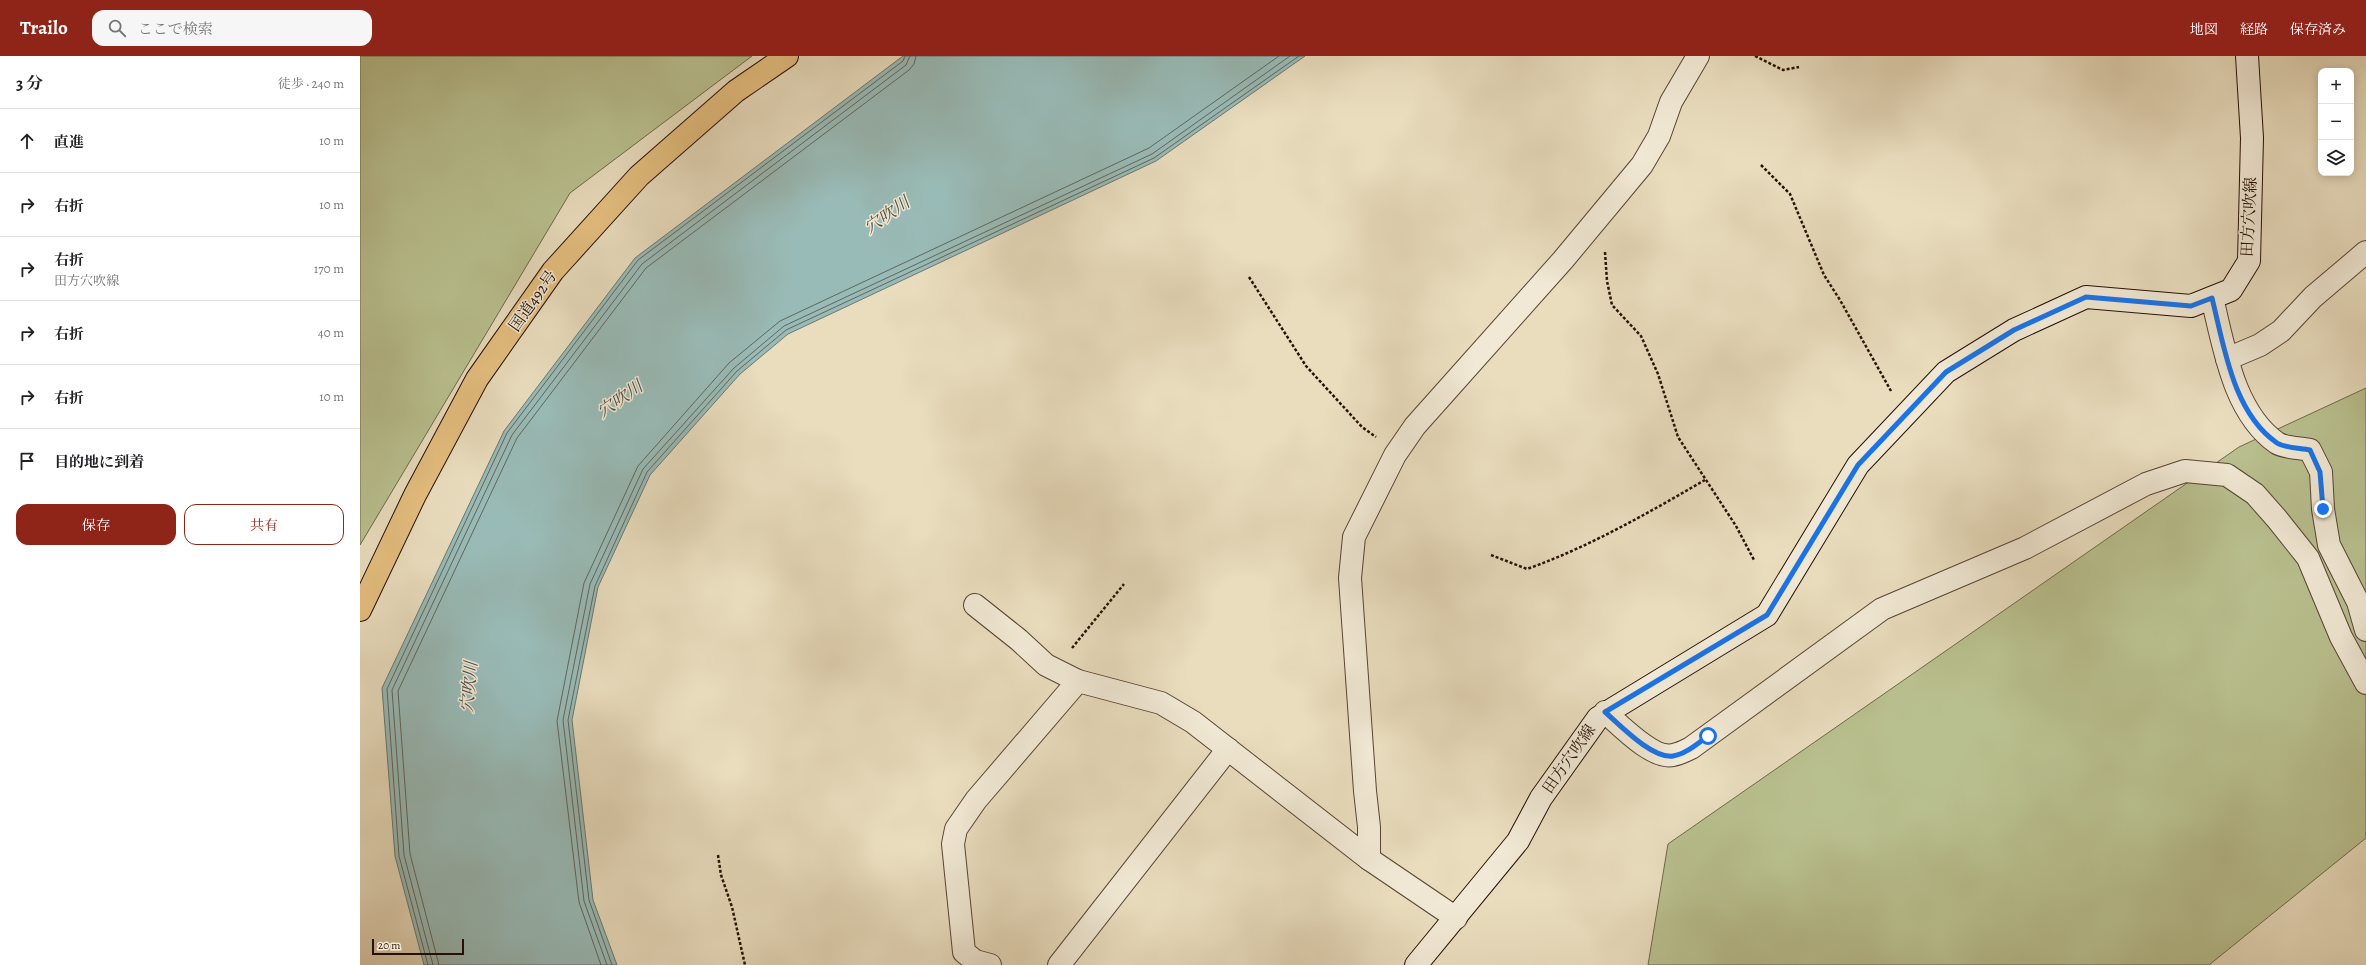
<!DOCTYPE html>
<html lang="ja">
<meta charset="utf-8">
<style>
:root{--surface:#fff;--page:#f6f6f6;--text:#202124;--muted:#757577;--line:#e0e0e0;--accent:#8f2418}
body{margin:0;font-family:Alegreya,"Noto Serif JP",serif;background:var(--page);color:var(--text)}
.controls{position:absolute;right:12px;top:12px;display:grid;overflow:hidden;border-radius:8px;box-shadow:0 2px 10px #0003}
.controls button{width:36px;height:36px;display:grid;place-items:center;padding:0;border:0;border-bottom:1px solid var(--line);background:var(--surface);color:var(--text);font:20px sans-serif}
.scale{position:absolute;left:12px;bottom:10px;width:92px;box-sizing:border-box;padding-left:4px;border:2px solid #271106;border-top:0;font-size:11px;line-height:14px;white-space:nowrap;color:#271106;-webkit-text-stroke:3px #f1e9d5;paint-order:stroke}
.stop{position:absolute;width:12px;height:12px;margin:-9px;border:3px solid #1a73e8;border-radius:50%;background:#fff}
.stop.end{background:#1a73e8;border-color:#fff;box-shadow:0 1px 4px #0008}
.list{margin:0;padding:0;list-style:none}
h2{display:flex;justify-content:space-between;align-items:center;height:52px;margin:0;padding:0 16px;font-size:17px}
h2 small{font-size:13px;font-weight:400;color:var(--muted)}
.list li{display:grid;grid-template-columns:26px 1fr auto;gap:12px;align-items:center;box-sizing:border-box;height:64px;padding:0 16px;border-top:1px solid var(--line)}
.list b{display:block;font-size:15px;white-space:nowrap}
.list p{margin:0;font-size:13px;white-space:nowrap;color:var(--muted)}
.list em{font-size:13px;font-style:normal;color:var(--muted)}
.actions{display:flex;gap:8px;padding:12px 16px}
.actions a{flex:1;padding:9px 0;border:1px solid var(--accent);border-radius:12px;text-align:center;font-size:14px;color:var(--accent)}
.actions .main{background:var(--accent);color:#fff}
.icon{flex:none;width:22px;height:22px;fill:none;stroke:currentColor;stroke-width:2;stroke-linecap:round;stroke-linejoin:round}
.map{position:relative;flex:none;width:2006px;height:909px;overflow:hidden}
header{display:flex;align-items:center;gap:24px;box-sizing:border-box;height:56px;padding:0 20px;background:var(--accent);color:#fff}
header strong{font-size:19px}
nav{display:flex;gap:22px;margin-inline-start:auto;font-size:14px}
.search{width:280px;height:36px;background:var(--page);display:flex;align-items:center;gap:10px;box-sizing:border-box;padding:0 14px;border-radius:12px;color:var(--muted);font-size:15px}
main{display:flex}
aside{flex:1;background:var(--surface)}
.map>svg:first-child{display:block}
</style>
<header>
<strong>Trailo</strong>
<div class="search"><svg class="icon" aria-label="search" viewBox="0 0 24 24"><circle cx="10" cy="10" r="6"/><path d="M15 15l6 6"/></svg>ここで検索</div>
<nav><a>地図</a><a>経路</a><a>保存済み</a></nav>
</header>
<main>
<aside>
<h2>3 分<small>徒歩 · 240 m</small></h2>
<ul class="list">
<li><svg class="icon" aria-label="ahead" viewBox="0 0 24 24"><path d="M12 20V5M6 11l6-6 6 6"/></svg><div><b>直進</b></div><em>10 m</em></li>
<li><svg class="icon" aria-label="right" viewBox="0 0 24 24"><path d="M7 20v-9h11M14 6l5 5-5 5"/></svg><div><b>右折</b></div><em>10 m</em></li>
<li><svg class="icon" aria-label="right" viewBox="0 0 24 24"><path d="M7 20v-9h11M14 6l5 5-5 5"/></svg><div><b>右折</b><p>田方穴吹線</p></div><em>170 m</em></li>
<li><svg class="icon" aria-label="right" viewBox="0 0 24 24"><path d="M7 20v-9h11M14 6l5 5-5 5"/></svg><div><b>右折</b></div><em>40 m</em></li>
<li><svg class="icon" aria-label="right" viewBox="0 0 24 24"><path d="M7 20v-9h11M14 6l5 5-5 5"/></svg><div><b>右折</b></div><em>10 m</em></li>
<li><svg class="icon" aria-label="arrive" viewBox="0 0 24 24"><path d="M6 21V4h12l-3 4 3 4H6"/></svg><div><b>目的地に到着</b></div></li>
</ul>
<div class="actions"><a class="main">保存</a><a>共有</a></div>
</aside>
<div class="map">
<svg width="2006" height="909" viewBox="0 0 2006 909">
<rect width="100%" height="100%" fill="#e9ddbe"/>
<filter id="stains"><feTurbulence type="fractalNoise" baseFrequency=".005" numOctaves="4"/><feColorMatrix values="0 0 0 0 .2 0 0 0 0 .09 0 0 0 0 .02 0 0 0 .5 -.17"/></filter>
<radialGradient id="worn" r=".72"><stop offset=".6" stop-color="#630" stop-opacity="0"/><stop offset="1" stop-color="#630" stop-opacity=".3"/></radialGradient>
<g fill="#b9c08f" stroke="#70684a">
<polygon points="0,0 392,0 210,137 0,489"/>
<polygon points="2006,332 2006,782 1849,909 1288,909 1308,788 1879,391"/>
</g>
<polygon fill="#99bbb7" stroke="#6b7770" points="543,0 945,0 796,105 428,278 380,318 290,419 238,531 212,664 233,844 257,909 64,909 35,800 22,632 144,375 275,202"/>
<g fill="none" stroke-linecap="round" stroke-linejoin="round">
<g stroke="#60665e" stroke-width="1">
<polyline points="68,909 39,800 27,633 147,377 278,204 543,5 545,0"/>
<polyline points="73,909 44,799 32,634 152,379 282,208 546,9 550,0"/>
<polyline points="79,909 50,798 38,635 157,382 286,212 549,14 554,8 556,0"/>
<polyline points="241,909 219,846 197,665 224,527 278,410 369,307 420,265 789,92 919,0"/>
<polyline points="247,909 224,845 203,664 230,528 283,413 374,312 424,270 792,98 930,0"/>
<polyline points="252,909 229,844 208,664 235,530 287,416 377,315 426,274 794,102 939,0"/>
</g>
<g stroke="#584434" stroke-width="24">
<g id="street">
<path d="M1852,242C1864,290 1873,356 1917,387C1925,392 1941,392 1950,394L1961,416L1963,453L1969,489L1998,546L2006,574"/>
<polyline points="1867,303 1900,289 1921,275 1953,241 2006,196"/>
<polyline points="615,549 659,584 686,609 718,625"/>
<path d="M1245,656C1260,669 1293,704 1313,699C1319,698 1325,695 1331,692L1522,553L1665,492L1786,428L1825,415L1867,419L1895,438L1917,463L1948,502L1981,581L2006,627"/>
<polyline points="1096,862 1009,803 1009,771 1005,735 990,522 994,481 1035,399 1055,370 1203,204 1282,109 1299,80 1311,46 1338,0"/>
<polyline points="630,909 615,905 604,896 593,788 596,773 616,744 718,625 801,647 833,666 1009,803"/>
<polyline points="699,909 868,693"/>
</g>
</g>
<g stroke="#271106" stroke-width="24">
<polyline id="secondary" points="1056,909 1158,785 1181,742 1238,662 1407,559 1498,409 1586,316 1654,274 1726,241 1831,250 1871,234 1889,205 1892,82 1887,0"/>
</g>
<g stroke="#271106" stroke-width="24">
<polyline id="highway" points="0,554 55,439 117,323 193,215 279,120 376,35 427,0"/>
</g>
<g stroke="#271106" stroke-width="2.5" stroke-dasharray="3 2" stroke-linecap="butt">
<polyline points="1395,0 1423,14 1439,11"/>
<polyline points="1401,109 1430,138 1464,219 1480,244 1531,335"/>
<polyline points="1245,196 1247,225 1252,249 1281,280 1298,318 1318,381 1376,470 1394,504"/>
<polyline points="889,221 946,310 1002,371 1016,381"/>
<path d="M1131,499L1167,513C1229,491 1288,457 1345,424"/>
<polyline points="712,592 764,528"/>
<polyline points="358,799 361,819 372,851 385,909"/>
</g>
<use href="#street" stroke="#f1e9d5" stroke-width="22"/>
<use href="#secondary" stroke="#f1e9d5" stroke-width="22"/>
<use href="#highway" stroke="#e4be7f" stroke-width="22"/>
</g>
<g fill="none" stroke-linecap="round" stroke-linejoin="round">
<path stroke="#1a73e8" stroke-width="5" d="M1348,680C1338,687 1326,698 1313,700C1292,703 1260,669 1245,656L1407,559L1498,409L1586,316L1654,274L1726,241L1831,250L1852,242C1864,290 1873,357 1917,387C1925,392 1941,392 1950,394L1960,416L1963,453"/>
</g>
<g text-anchor="middle" dominant-baseline="central" stroke-width="3" stroke-linejoin="round" paint-order="stroke">
<g font-size="16" fill="#271106" stroke="#f1e9d5">
<text transform="translate(1889 161) rotate(-87)">田方穴吹線</text>
<text transform="translate(173 245) rotate(-55)">国道492号</text>
<text transform="translate(1209 703) rotate(-55)">田方穴吹線</text>
</g>
<g font-size="17" font-style="italic" fill="#4f4c44" stroke="#f1e9d5">
<text transform="translate(527 159) rotate(-35)">穴吹川</text>
<text transform="translate(260 343) rotate(-35)">穴吹川</text>
<text transform="translate(109 631) rotate(-85)">穴吹川</text>
</g>
</g>
<rect width="100%" height="100%" filter="url(#stains)"/>
<rect width="100%" height="100%" fill="url(#worn)"/>
</svg>
<div class="controls">
<button>+</button>
<button>−</button>
<button><svg class="icon" aria-label="layers" viewBox="0 0 24 24"><path d="M12 4l9 5-9 5-9-5zM3 14l9 5 9-5"/></svg></button>
</div>
<div class="scale">20 m</div>
<div class="stop" style="left:1348px;top:680px"></div>
<div class="stop end" style="left:1963px;top:453px"></div>
</div>
</main>
